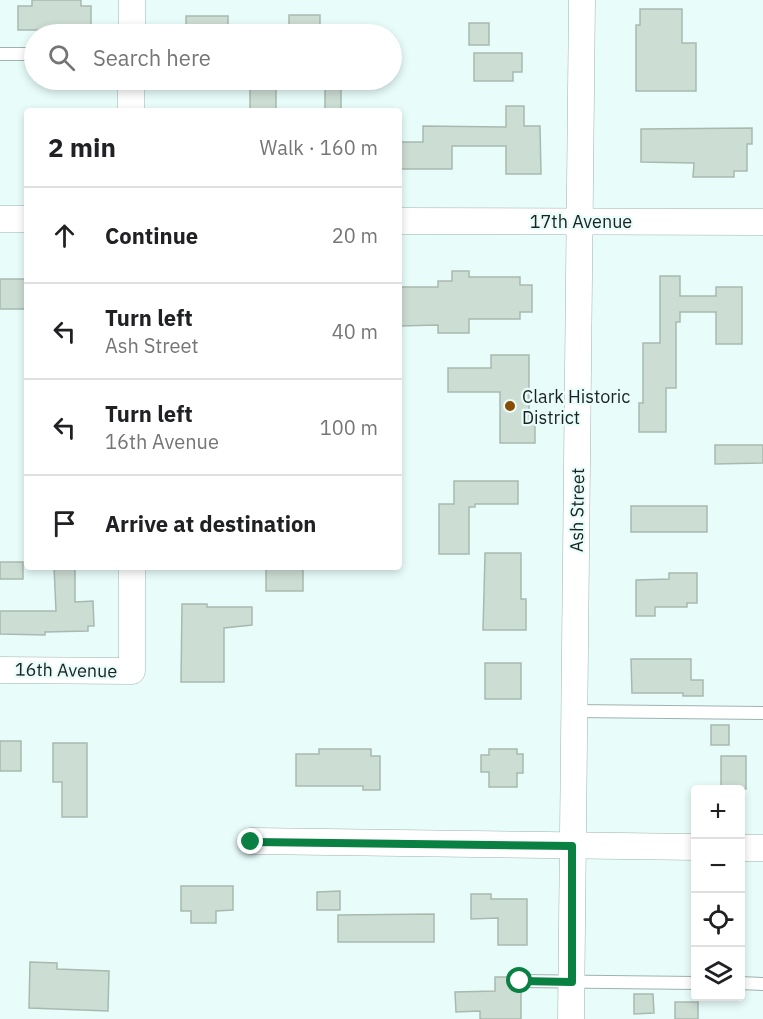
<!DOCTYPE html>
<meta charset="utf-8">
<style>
:root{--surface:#fff;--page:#f6f6f6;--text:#202124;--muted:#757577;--line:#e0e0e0}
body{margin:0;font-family:"IBM Plex Sans",sans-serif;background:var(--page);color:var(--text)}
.controls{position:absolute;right:18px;bottom:18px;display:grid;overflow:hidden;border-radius:6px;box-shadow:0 3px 9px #0003}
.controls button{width:54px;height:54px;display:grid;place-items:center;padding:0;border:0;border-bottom:2px solid var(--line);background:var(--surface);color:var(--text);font:30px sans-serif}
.stop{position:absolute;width:18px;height:18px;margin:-14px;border:4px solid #0b8043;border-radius:50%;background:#fff}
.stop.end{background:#0b8043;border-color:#fff;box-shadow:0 2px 6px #0008}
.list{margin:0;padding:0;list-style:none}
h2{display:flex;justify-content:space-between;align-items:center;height:78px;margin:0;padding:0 24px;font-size:26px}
h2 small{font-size:20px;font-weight:400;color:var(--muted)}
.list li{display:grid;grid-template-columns:39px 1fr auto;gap:18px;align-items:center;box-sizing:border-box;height:96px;padding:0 24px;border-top:2px solid var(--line)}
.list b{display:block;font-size:22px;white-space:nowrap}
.list p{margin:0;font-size:20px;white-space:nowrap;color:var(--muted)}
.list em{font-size:20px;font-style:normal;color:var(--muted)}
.icon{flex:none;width:33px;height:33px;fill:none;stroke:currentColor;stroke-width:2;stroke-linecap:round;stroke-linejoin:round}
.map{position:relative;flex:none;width:763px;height:1019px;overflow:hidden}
.search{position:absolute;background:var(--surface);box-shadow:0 3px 9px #0003;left:24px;top:24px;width:378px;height:66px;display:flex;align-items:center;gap:15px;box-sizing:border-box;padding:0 21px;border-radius:33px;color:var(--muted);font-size:22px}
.panel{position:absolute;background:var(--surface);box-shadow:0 3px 9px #0003;left:24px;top:108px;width:378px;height:462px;border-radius:6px}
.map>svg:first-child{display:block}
</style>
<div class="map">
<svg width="763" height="1019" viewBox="0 0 763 1019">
<rect width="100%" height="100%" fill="#e8fdfa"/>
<g fill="#ccddd4" stroke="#a9b9b0" stroke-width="1.5">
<polygon points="32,0 81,0 81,6 91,6 91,30 18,30 18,6 32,6"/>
<polygon points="640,9 682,9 682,43 696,43 696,91 636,91 636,25 640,25"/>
<rect x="289" y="15" width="31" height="19"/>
<rect x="186" y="16" width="42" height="18"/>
<rect x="469" y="23" width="20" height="22"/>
<polygon points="474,53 522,53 522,72 513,72 513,81 474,81"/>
<rect x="250" y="80" width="26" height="31"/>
<rect x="325" y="80" width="16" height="31"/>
<polygon points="506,106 524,106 524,126 540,126 541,174 506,174 506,146 452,146 452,169 399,169 399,142 423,142 423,126 506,127"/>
<polygon points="752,128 752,144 747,144 747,171 734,171 734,177 693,177 694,163 641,162 641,129"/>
<polygon points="452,271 469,271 469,277 520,277 520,285 532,285 532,312 520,312 520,319 469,319 469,333 438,333 438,325 399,326 399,287 438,287 438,281 452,281"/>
<polygon points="660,276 680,276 680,296 716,296 716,287 742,287 742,344 716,344 716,312 680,312 680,322 676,322 676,388 666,388 666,432 639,432 639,403 643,403 643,343 660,343"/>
<rect x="0" y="279" width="27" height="30"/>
<polygon points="491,355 529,355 529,415 535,415 535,443 500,443 500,392 448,392 448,368 491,368"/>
<polygon points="715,445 763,445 763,463 715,464"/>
<polygon points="454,481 518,481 518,504 475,504 475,507 469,507 469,554 439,554 439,504 454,504"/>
<rect x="631" y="506" width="76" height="26"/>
<polygon points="485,553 521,553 521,599 526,599 526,630 483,630"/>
<rect x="0" y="562" width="23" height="17"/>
<polygon points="54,567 75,567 75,602 93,601 94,626 88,626 88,631 45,632 45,635 0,634 0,611 56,611"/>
<rect x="266" y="567" width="37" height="24"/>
<polygon points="669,573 697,573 697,603 687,603 687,607 655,607 655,616 636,616 636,580 669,579"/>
<polygon points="182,604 207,604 207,607 252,607 252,625 224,628 224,682 181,682"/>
<polygon points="631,659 691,659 691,680 703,680 703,696 683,696 683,693 632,693"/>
<rect x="485" y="663" width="36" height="36"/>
<rect x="711" y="725" width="18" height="20"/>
<rect x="0" y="741" width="21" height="30"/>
<polygon points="53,743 87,743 87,817 62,817 62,782 53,782"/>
<polygon points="319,749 371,749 371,756 380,756 380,790 363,790 363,786 296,786 296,754 319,754"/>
<polygon points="489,749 517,749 517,754 523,754 523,773 517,773 517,787 489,787 489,772 481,772 481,755 489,755"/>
<rect x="721" y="756" width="25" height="33"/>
<polygon points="181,886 233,886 233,910 216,911 216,923 191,923 191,911 181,911"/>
<polygon points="340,891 340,910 317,910 317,892"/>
<polygon points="471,894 491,894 491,899 527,899 527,945 498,945 498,918 471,919"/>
<polygon points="434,914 434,942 338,942 338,915"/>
<polygon points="30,962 57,963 57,969 109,971 108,1011 29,1008"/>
<polygon points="495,977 512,977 512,990 521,990 521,1019 480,1019 480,1011 456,1012 455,992 495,991"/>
<polygon points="634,994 653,994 654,1013 634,1014"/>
<rect x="675" y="1002" width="23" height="17"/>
</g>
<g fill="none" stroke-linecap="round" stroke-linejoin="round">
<g stroke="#9eb2af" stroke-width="14">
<g id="lane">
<polyline points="0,54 34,54"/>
<polyline points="574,711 763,713"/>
<polyline points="520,981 696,983"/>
<polyline points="740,983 763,984"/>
</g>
</g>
<g stroke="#9eb2af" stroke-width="27">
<g id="street">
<polyline points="132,34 132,0"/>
<polyline points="131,80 131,111"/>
<polyline points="0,219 27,219"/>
<polyline points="399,221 763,222"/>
<polyline points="0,670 132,671 132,567"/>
<polyline points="251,841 696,847"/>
<polyline points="740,848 763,848"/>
<polyline points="571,1019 582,0"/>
</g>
</g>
<use href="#lane" stroke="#fff" stroke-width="12"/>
<use href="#street" stroke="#fff" stroke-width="26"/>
</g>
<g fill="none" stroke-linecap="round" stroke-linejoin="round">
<polyline stroke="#0b8043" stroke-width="8" points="251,842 572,846 572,982 520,981"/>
</g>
<circle fill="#874d03" stroke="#e8fdfa" stroke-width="2" cx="510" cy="406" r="6"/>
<g text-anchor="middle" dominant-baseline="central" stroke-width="4.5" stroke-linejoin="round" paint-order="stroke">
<g font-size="18" fill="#1b2221" stroke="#e8fdfa">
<text x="581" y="221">17th Avenue</text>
<text transform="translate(577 510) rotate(-89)">Ash Street</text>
<text transform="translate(66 670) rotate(1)">16th Avenue</text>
</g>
<g font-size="18" fill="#1b2221" stroke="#e8fdfa" text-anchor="start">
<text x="522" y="396">Clark Historic<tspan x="522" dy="21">District</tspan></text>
</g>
</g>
</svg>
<div class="controls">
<button>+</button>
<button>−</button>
<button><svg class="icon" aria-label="locate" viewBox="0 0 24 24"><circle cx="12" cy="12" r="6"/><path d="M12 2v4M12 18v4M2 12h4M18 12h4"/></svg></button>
<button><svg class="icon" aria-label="layers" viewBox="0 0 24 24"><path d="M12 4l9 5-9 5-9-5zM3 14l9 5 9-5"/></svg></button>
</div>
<div class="stop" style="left:520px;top:981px"></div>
<div class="stop end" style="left:251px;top:842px"></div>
<div class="search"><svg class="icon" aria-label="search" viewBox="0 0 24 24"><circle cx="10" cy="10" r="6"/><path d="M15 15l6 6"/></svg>Search here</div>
<section class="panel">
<h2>2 min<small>Walk · 160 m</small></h2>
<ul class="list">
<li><svg class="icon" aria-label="ahead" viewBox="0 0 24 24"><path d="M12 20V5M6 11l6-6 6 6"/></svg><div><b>Continue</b></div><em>20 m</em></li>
<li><svg class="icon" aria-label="left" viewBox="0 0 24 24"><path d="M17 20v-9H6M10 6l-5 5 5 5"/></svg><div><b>Turn left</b><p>Ash Street</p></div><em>40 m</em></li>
<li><svg class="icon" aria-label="left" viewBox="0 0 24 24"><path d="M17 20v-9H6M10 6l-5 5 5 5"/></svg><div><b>Turn left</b><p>16th Avenue</p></div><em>100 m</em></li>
<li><svg class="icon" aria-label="arrive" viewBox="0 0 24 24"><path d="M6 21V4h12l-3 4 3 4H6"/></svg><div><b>Arrive at destination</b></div></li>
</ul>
</section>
</div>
